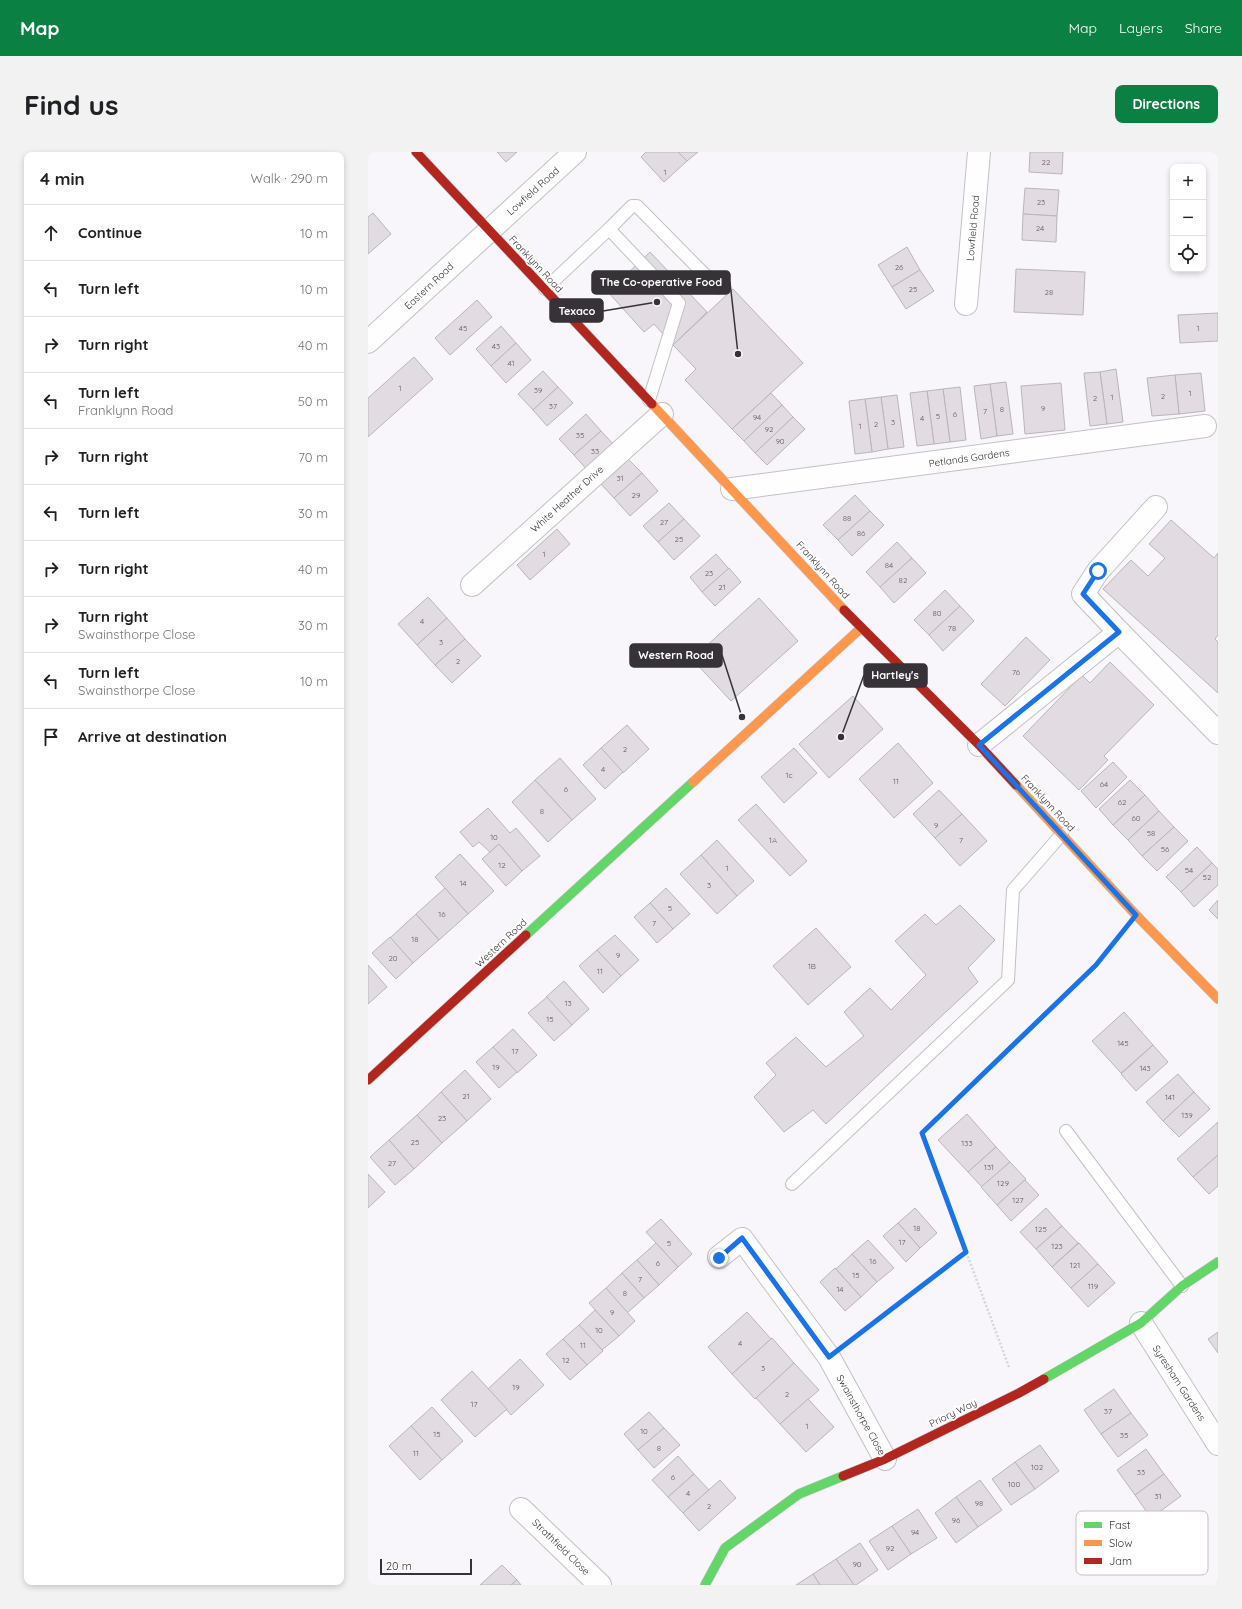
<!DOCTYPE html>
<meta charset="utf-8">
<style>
:root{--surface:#fff;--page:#f2f2f2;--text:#202124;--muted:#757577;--line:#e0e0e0;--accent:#0b8043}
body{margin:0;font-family:Quicksand,sans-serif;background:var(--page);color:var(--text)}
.controls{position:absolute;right:12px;top:12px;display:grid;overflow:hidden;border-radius:8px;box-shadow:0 2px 6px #0003}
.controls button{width:36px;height:36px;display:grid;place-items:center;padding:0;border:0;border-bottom:1px solid var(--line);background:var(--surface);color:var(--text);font:20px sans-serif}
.scale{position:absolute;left:12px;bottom:10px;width:92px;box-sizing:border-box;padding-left:4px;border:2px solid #363238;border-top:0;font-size:11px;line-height:14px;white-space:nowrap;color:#363238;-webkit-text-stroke:3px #fff;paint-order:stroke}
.stop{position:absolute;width:12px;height:12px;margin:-9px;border:3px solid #1a73e8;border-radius:50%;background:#fff}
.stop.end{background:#1a73e8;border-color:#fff;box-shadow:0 1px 4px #0008}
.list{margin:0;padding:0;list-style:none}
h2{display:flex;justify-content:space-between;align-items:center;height:52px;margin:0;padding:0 16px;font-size:17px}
h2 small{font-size:13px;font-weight:400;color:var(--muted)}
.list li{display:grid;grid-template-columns:26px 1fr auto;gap:12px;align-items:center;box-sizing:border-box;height:56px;padding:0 16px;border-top:1px solid var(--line)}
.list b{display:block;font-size:15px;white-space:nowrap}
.list p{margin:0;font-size:13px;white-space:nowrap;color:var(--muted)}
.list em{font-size:13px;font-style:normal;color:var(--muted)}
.icon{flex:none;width:22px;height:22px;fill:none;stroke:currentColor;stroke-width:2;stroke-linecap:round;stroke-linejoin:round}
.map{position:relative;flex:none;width:850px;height:1433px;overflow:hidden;border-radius:8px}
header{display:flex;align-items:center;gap:24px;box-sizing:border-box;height:56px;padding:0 20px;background:var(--accent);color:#fff}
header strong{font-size:19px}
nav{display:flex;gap:22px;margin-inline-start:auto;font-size:14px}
.intro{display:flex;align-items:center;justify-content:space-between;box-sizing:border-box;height:96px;padding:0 24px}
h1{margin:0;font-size:28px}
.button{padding:10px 18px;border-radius:8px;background:var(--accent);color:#fff;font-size:14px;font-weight:700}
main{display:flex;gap:24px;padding:0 24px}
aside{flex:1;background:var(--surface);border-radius:8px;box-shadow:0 2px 6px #0003}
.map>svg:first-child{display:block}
</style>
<header>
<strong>Map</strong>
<nav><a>Map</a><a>Layers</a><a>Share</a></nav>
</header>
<div class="intro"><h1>Find us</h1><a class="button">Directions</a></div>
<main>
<aside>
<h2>4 min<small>Walk · 290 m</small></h2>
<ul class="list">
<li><svg class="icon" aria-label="ahead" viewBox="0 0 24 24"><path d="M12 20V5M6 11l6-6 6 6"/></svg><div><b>Continue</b></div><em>10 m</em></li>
<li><svg class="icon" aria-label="left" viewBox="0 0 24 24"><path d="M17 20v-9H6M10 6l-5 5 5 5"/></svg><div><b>Turn left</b></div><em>10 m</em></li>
<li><svg class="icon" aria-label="right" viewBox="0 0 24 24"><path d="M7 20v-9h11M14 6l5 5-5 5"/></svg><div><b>Turn right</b></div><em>40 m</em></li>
<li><svg class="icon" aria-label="left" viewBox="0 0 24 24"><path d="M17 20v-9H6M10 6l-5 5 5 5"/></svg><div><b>Turn left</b><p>Franklynn Road</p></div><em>50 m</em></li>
<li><svg class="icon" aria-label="right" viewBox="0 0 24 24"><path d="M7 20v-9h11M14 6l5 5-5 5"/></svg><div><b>Turn right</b></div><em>70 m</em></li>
<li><svg class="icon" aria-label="left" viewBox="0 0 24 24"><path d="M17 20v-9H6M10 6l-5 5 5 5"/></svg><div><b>Turn left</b></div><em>30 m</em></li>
<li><svg class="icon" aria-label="right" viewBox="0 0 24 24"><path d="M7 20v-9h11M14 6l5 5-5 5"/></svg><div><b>Turn right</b></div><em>40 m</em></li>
<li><svg class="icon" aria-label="right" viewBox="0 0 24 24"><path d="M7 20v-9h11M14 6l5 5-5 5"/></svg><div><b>Turn right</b><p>Swainsthorpe Close</p></div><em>30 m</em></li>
<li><svg class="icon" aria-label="left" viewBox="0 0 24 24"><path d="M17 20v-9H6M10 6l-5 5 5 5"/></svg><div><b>Turn left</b><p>Swainsthorpe Close</p></div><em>10 m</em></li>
<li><svg class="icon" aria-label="arrive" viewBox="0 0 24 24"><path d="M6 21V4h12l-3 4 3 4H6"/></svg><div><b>Arrive at destination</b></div></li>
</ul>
</aside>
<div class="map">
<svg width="850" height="1433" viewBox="0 0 850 1433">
<rect width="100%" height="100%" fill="#f8f5fb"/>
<g fill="#e2dce2" stroke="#b9b5b9">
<polygon points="129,0 149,0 138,10"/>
<polygon points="278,0 310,0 319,9 296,30 273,5"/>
<polygon points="310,0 330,0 319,9"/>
<polygon points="662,0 695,0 694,22 661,20"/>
<polygon points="657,36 691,38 689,64 655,62"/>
<polygon points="5,61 23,82 0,102 0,65"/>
<polygon points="655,62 689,64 688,90 654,88"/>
<polygon points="539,95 552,118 524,135 510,113"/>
<polygon points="282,100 339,160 305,193 286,172 276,180 240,140"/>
<polygon points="648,117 717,120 715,163 646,160"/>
<polygon points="552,118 566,139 538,157 524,135"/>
<polygon points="365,137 435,211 364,277 317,228 328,217 305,193"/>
<polygon points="109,148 124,165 82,203 67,186"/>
<polygon points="850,161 850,189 812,191 810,163"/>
<polygon points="133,174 148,191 123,214 108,197"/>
<polygon points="148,191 163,208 138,231 123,214"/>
<polygon points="46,205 65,227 0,285 0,246"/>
<polygon points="748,217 755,270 739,272 732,220"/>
<polygon points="175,219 190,235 165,258 150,242"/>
<polygon points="732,220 739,272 722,274 716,221"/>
<polygon points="833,221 837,259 811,262 807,223"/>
<polygon points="807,223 811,262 784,264 779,226"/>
<polygon points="638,230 645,282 629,284 622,232"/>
<polygon points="693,231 697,278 657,282 653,234"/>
<polygon points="622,232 629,284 613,287 606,234"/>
<polygon points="190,235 205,251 179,274 165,258"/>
<polygon points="592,235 598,288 582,290 575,237"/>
<polygon points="575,237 582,290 566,292 559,239"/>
<polygon points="559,239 566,292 549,294 542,241"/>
<polygon points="403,241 414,253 376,289 364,277"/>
<polygon points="529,243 536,295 520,297 513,245"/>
<polygon points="513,245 520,297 504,300 497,247"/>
<polygon points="497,247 504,300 487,302 481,249"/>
<polygon points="414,253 425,265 387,301 376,289"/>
<polygon points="218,262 233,279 206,303 191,287"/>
<polygon points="425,265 437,277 399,313 387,301"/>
<polygon points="233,279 248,295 221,320 206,303"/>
<polygon points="259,306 274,321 246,346 231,330"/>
<polygon points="274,321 290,339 262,364 246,346"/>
<polygon points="487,343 502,359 470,388 455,373"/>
<polygon points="301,351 316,367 290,390 275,374"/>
<polygon points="502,359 516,373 484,404 470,388"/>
<polygon points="316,367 332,384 306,408 290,390"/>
<polygon points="803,368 846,406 850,401 850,483 847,487 850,490 850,541 735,437 763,408 780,424 797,406 781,392"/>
<polygon points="189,377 202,392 162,428 149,413"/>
<polygon points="529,390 544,406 512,435 498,420"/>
<polygon points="348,402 361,417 334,440 322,425"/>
<polygon points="544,406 558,421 526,451 512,435"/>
<polygon points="361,416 373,430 347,454 334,440"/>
<polygon points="577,438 592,454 561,483 546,468"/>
<polygon points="60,445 79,466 49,493 30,472"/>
<polygon points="391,446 430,489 363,549 324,507"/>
<polygon points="592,454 606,469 575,499 561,483"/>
<polygon points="79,466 97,487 67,513 49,493"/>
<polygon points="658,485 682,508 637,554 613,532"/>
<polygon points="97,487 113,504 84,531 67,513"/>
<polygon points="742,510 786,553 736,604 740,608 711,638 655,584 714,523 722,531"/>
<polygon points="485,544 515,577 461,626 431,592"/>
<polygon points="259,573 281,597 255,621 233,596"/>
<polygon points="530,591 565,631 526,666 491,627"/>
<polygon points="233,596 255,620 237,637 215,613"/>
<polygon points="426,596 449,621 416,651 393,625"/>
<polygon points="192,606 228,647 204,668 167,628"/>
<polygon points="745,610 759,625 728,656 713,639"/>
<polygon points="167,628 204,668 180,690 144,650"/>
<polygon points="762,628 777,643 745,673 731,657"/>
<polygon points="571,638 594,662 567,686 545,662"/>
<polygon points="777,643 791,659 760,688 745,673"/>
<polygon points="388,652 439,709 422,724 370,668"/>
<polygon points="120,656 142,681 148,676 172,704 154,719 131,692 122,700 111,690 105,695 92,680"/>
<polygon points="791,659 806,675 774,704 760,688"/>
<polygon points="594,662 619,689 592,714 567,686"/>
<polygon points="806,675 820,689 789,719 774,704"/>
<polygon points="349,688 386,729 369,744 333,703"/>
<polygon points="131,692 154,719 138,734 114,707"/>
<polygon points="829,695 844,711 813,740 798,725"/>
<polygon points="92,702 126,739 100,762 67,725"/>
<polygon points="333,703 369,744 349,762 312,722"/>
<polygon points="844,711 850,717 850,733 826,755 813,740"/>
<polygon points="77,736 100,762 71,788 48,762"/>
<polygon points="298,736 322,762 305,777 282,751"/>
<polygon points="850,748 850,767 841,758"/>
<polygon points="282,751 305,777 289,791 266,765"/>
<polygon points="592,753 627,788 600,816 610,830 458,972 445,958 416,980 386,945 408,923 398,911 428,885 458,915 496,884 476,860 502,836 523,858 558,823 527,789 557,762 568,773"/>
<polygon points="48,762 71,788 45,811 22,786"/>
<polygon points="448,776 483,815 440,853 405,814"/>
<polygon points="247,783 271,808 253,824 229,798"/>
<polygon points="22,785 45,811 28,827 4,801"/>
<polygon points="229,798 253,824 235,841 211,814"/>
<polygon points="0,813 19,835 0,852"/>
<polygon points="196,829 221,857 204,873 178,845"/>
<polygon points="179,845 204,873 186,889 160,861"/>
<polygon points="756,860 785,893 753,921 724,889"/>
<polygon points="145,877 169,903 149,921 125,895"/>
<polygon points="785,893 800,910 768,939 753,922"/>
<polygon points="125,895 149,920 131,936 108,910"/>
<polygon points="97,918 123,947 99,969 73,940"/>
<polygon points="810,922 826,940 795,969 778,950"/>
<polygon points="73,940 99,969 74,991 49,963"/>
<polygon points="826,940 842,957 811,985 795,969"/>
<polygon points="599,962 628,995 600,1020 570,988"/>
<polygon points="49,963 74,991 46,1017 21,988"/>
<polygon points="850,970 850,1003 825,1025 809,1007"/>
<polygon points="21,988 46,1017 27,1033 2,1005"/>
<polygon points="628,995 642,1010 614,1035 600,1020"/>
<polygon points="850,1003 850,1034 841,1042 825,1025"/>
<polygon points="642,1010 658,1027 629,1053 613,1035"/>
<polygon points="0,1022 17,1040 0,1056"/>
<polygon points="657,1028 671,1043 643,1069 629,1053"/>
<polygon points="547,1056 569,1081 552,1096 530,1071"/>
<polygon points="678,1056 694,1074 668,1097 652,1080"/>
<polygon points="293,1067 324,1102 310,1115 278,1080"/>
<polygon points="530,1071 552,1096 538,1110 515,1084"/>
<polygon points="694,1074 710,1091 684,1115 668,1097"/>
<polygon points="500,1088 526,1116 509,1130 484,1102"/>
<polygon points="288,1091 310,1115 291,1133 269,1108"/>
<polygon points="711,1091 730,1112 703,1136 684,1115"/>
<polygon points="484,1102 509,1130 493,1145 468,1117"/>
<polygon points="269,1108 291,1133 276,1146 254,1121"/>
<polygon points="730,1112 747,1131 720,1155 703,1136"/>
<polygon points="467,1116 493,1145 477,1159 452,1130"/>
<polygon points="254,1121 276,1146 259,1161 238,1136"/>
<polygon points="238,1136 267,1169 251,1184 221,1151"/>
<polygon points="227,1158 251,1184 234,1198 211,1173"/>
<polygon points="379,1160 403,1187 364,1222 340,1195"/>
<polygon points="211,1173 235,1199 219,1213 195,1187"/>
<polygon points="850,1180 850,1201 840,1187"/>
<polygon points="404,1186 426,1211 387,1247 364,1222"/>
<polygon points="195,1187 219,1213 202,1228 178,1202"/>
<polygon points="152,1207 176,1233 143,1263 120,1237"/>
<polygon points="426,1211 451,1238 412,1272 388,1246"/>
<polygon points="104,1219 139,1257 107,1285 73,1248"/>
<polygon points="746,1237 763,1261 733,1282 716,1258"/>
<polygon points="440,1247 466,1275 438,1300 412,1272"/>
<polygon points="64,1255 95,1289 74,1308 43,1274"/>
<polygon points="281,1260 296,1276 270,1298 256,1282"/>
<polygon points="763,1261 780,1283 750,1305 733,1282"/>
<polygon points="43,1274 74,1308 52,1328 21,1294"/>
<polygon points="296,1276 312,1293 286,1316 270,1298"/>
<polygon points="672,1293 691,1319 667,1337 647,1310"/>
<polygon points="778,1297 796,1322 767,1343 749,1318"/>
<polygon points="310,1304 326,1322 300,1345 284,1328"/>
<polygon points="647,1310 667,1337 643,1353 624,1327"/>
<polygon points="326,1322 341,1338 315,1361 300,1345"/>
<polygon points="796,1322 813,1344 783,1366 767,1343"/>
<polygon points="352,1328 368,1346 331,1379 315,1361"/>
<polygon points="612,1328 634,1358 610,1375 588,1345"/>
<polygon points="588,1345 610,1375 588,1391 567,1361"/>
<polygon points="550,1357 569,1386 543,1402 524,1374"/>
<polygon points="524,1374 543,1402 520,1418 501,1389"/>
<polygon points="492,1391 510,1418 488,1433 486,1433 468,1407"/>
<polygon points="468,1407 486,1433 452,1433 445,1422"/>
<polygon points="134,1413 149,1428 143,1433 112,1433"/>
<polygon points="445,1422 452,1433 428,1433"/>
<polygon points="149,1428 153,1433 143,1433"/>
</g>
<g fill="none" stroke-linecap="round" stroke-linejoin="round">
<g stroke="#c3c0c6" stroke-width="14">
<g id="lane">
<polyline points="241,77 264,54 269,54 350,136"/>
<polyline points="177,137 241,77 311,151 281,248"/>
<polyline points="698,979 814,1134"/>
<polyline points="424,1032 640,828 645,738 694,682"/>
</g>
</g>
<g stroke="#c3c0c6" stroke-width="24">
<g id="street">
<polyline points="598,152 611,0"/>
<polyline points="0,190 207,0"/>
<polyline points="364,337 837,274"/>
<polyline points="104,433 294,262"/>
<polyline points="751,480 850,581"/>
<polyline points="611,593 751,480 715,442 730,419 788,355"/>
<polyline points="351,1105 374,1087 461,1205 517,1307"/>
<polyline points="773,1171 850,1292"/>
<polyline points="153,1357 232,1433"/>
</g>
</g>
<g stroke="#c3c0c6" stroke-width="10">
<g id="fast">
<polyline points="158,783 325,630"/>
<polyline points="676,1227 773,1171 814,1134 850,1110"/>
<polyline points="337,1433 357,1396 431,1342 475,1324"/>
</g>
</g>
<g stroke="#c3c0c6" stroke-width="10">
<g id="slow">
<polyline points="284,252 476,458"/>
<polyline points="325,630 493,476"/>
<polyline points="648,633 768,763 850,847"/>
</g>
</g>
<g stroke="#c3c0c6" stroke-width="10">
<g id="jam">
<polyline points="48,0 284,252"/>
<polyline points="476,458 611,593 648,633"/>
<polyline points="0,928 158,783"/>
<polyline points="475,1324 517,1307 651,1241 676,1227"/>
</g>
</g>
<g stroke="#d7d5d8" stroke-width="2.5" stroke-dasharray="2 2" stroke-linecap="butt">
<polyline points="483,1188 598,1100"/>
<polyline points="641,1215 554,981 728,813 752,784"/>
</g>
<use href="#lane" stroke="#fefefe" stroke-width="12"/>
<use href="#street" stroke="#fefefe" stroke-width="22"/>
<use href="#fast" stroke="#63d668" stroke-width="9"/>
<use href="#slow" stroke="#ff974d" stroke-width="9"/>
<use href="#jam" stroke="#b3261e" stroke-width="9"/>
</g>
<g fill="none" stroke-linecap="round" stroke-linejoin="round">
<polyline stroke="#1a73e8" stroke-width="5" points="351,1106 374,1086 461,1205 598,1100 554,981 728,813 768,763 611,593 751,480 715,442 730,419"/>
</g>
<g text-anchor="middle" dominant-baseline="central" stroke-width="4" stroke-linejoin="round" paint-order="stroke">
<g font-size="8" fill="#625d63">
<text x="678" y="10">22</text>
<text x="297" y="20">1</text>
<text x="673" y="50">23</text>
<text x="672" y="76">24</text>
<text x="531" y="115">26</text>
<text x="545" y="137">25</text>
<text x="681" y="140">28</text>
<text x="95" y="176">45</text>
<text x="830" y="176">1</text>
<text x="128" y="194">43</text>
<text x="143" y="211">41</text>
<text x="32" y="236">1</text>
<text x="170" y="238">39</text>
<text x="822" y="241">1</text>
<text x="795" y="244">2</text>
<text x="744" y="245">1</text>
<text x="727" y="246">2</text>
<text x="185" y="254">37</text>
<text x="675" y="256">9</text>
<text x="634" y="257">8</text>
<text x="617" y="259">7</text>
<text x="587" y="262">6</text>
<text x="570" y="264">5</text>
<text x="389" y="265">94</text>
<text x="554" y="266">4</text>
<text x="525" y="270">3</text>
<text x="508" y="272">2</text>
<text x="492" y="274">1</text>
<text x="401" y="277">92</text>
<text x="212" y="283">35</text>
<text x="412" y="289">90</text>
<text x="227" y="299">33</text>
<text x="252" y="326">31</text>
<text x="268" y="343">29</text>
<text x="479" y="366">88</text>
<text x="296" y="370">27</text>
<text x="493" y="381">86</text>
<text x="311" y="387">25</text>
<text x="176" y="402">1</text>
<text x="521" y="413">84</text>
<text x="341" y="421">23</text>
<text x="535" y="428">82</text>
<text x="354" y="435">21</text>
<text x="569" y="461">80</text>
<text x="54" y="469">4</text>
<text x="584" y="476">78</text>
<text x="73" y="490">3</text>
<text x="90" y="509">2</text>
<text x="648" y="520">76</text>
<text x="257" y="597">2</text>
<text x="235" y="617">4</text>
<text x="421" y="623">1c</text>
<text x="528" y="629">11</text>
<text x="736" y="632">64</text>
<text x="198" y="637">6</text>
<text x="754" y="650">62</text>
<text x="174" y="659">8</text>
<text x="768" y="666">60</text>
<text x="568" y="673">9</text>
<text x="783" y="681">58</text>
<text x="126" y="685">10</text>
<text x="405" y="688">1A</text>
<text x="593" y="688">7</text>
<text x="797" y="697">56</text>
<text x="134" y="713">12</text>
<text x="359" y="716">1</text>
<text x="821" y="718">54</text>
<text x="839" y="725">52</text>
<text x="95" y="731">14</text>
<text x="341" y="733">3</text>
<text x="302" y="756">5</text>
<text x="74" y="762">16</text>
<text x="286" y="771">7</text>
<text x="47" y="787">18</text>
<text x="250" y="803">9</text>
<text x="25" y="806">20</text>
<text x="444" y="814">1B</text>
<text x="232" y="819">11</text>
<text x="200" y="851">13</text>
<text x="182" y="867">15</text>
<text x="755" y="891">145</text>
<text x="147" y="899">17</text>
<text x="128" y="915">19</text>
<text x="777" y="916">143</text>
<text x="98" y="944">21</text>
<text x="802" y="945">141</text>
<text x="819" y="963">139</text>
<text x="74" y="966">23</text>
<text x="47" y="990">25</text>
<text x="599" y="991">133</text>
<text x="24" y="1011">27</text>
<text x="621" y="1015">131</text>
<text x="635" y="1031">129</text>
<text x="650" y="1048">127</text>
<text x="549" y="1076">18</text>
<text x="673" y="1077">125</text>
<text x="534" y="1090">17</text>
<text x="301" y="1091">5</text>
<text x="689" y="1094">123</text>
<text x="505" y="1109">16</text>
<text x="290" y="1111">6</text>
<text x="707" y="1113">121</text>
<text x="488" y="1123">15</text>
<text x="272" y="1127">7</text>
<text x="725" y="1134">119</text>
<text x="472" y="1137">14</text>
<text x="257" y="1141">8</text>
<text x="244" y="1160">9</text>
<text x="231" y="1178">10</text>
<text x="372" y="1191">4</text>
<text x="215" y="1193">11</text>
<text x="198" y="1208">12</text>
<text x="395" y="1216">3</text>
<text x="148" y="1235">19</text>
<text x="419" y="1242">2</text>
<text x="106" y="1252">17</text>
<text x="740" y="1259">37</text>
<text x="439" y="1274">1</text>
<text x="276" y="1279">10</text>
<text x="69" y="1282">15</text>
<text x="756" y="1283">35</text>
<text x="291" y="1296">8</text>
<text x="48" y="1301">11</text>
<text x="669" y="1315">102</text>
<text x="773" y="1320">33</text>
<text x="305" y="1325">6</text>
<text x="646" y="1332">100</text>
<text x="320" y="1341">4</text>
<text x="790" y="1344">31</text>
<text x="611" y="1351">98</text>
<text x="341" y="1354">2</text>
<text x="588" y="1368">96</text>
<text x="547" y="1380">94</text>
<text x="522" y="1396">92</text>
<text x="489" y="1412">90</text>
</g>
<g font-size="10" fill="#363238" stroke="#fff">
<text transform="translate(165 39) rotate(-42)">Lowfield Road</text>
<text transform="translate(605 76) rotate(-85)">Lowfield Road</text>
<text transform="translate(168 112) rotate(47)">Franklynn Road</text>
<text transform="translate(61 134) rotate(-43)">Eastern Road</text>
<text transform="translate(601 306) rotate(-8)">Petlands Gardens</text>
<text transform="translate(199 347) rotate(-42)">White Heather Drive</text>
<text transform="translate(455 418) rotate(48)">Franklynn Road</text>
<text transform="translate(680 651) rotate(47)">Franklynn Road</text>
<text transform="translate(133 791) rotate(-43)">Western Road</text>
<text transform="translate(811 1231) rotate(57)">Syresham Gardens</text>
<text transform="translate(585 1261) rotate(-26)">Priory Way</text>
<text transform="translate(493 1263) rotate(61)">Swainsthorpe Close</text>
<text transform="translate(193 1395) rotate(44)">Strathfield Close</text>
</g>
</g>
<rect x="708" y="1359" width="132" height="64" rx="6" fill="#fff" stroke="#c3c2c3" stroke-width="1"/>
<rect x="716" y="1370" width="18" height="6" fill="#63d668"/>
<rect x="716" y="1388" width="18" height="6" fill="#ff974d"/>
<rect x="716" y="1406" width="18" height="6" fill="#b3261e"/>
<g font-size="11" fill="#363238">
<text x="741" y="1377">Fast</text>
<text x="741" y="1395">Slow</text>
<text x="741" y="1413">Jam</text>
</g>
<path fill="none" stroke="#363238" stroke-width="1.5" d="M370 202L362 130M289 150L235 159M374 565L354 503M473 585L496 523"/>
<g fill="#363238" stroke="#fff" stroke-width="1.5">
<circle cx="370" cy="202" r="4"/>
<circle cx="289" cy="150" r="4"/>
<circle cx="374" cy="565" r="4"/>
<circle cx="473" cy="585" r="4"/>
</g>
<g fill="#363238" stroke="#363238" stroke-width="1.5">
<rect x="224" y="119" width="138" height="23" rx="4"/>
<rect x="182" y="147" width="53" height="23" rx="4"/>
<rect x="262" y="492" width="92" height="23" rx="4"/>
<rect x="496" y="512" width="63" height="23" rx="4"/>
</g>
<g font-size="11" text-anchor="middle" font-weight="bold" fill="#fff">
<text x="293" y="134">The Co-operative Food</text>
<text x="209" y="163">Texaco</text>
<text x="308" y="507">Western Road</text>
<text x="527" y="527">Hartley's</text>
</g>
</svg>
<div class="controls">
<button>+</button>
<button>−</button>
<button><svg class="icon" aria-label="locate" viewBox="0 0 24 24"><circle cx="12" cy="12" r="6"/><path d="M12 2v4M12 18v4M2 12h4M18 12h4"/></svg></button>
</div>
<div class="scale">20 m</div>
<div class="stop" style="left:730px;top:419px"></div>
<div class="stop end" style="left:351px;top:1106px"></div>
</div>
</main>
